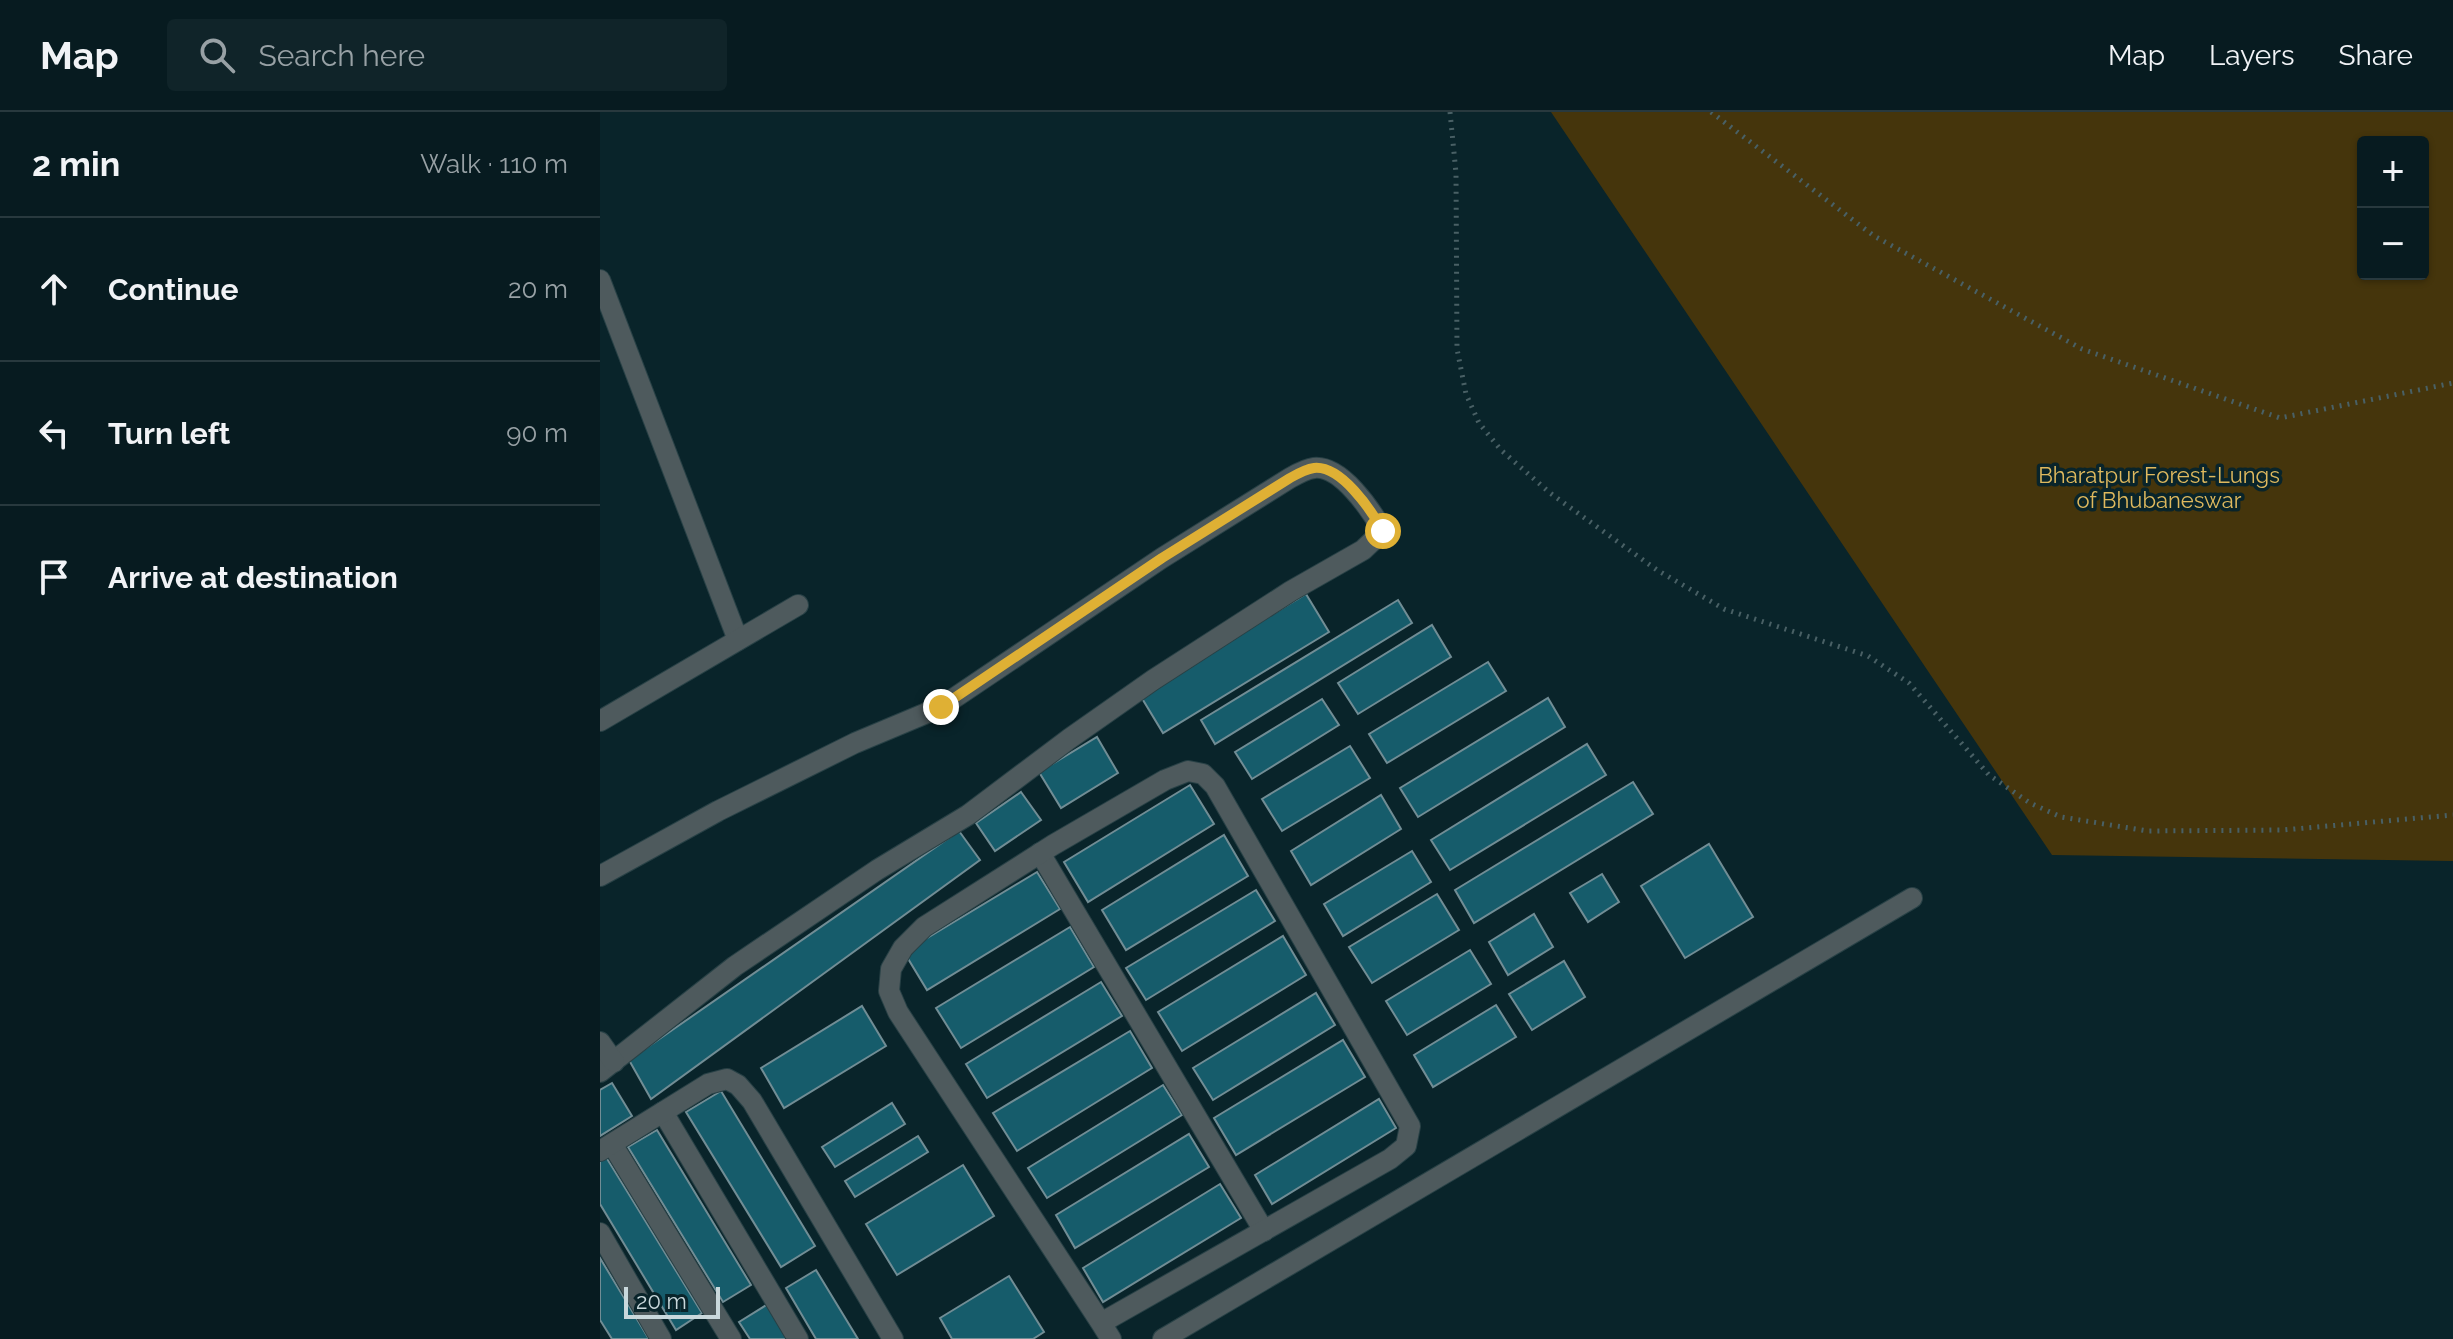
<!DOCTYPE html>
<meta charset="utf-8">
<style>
:root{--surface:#071b20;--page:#102429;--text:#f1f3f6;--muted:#98a1a5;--line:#28393e}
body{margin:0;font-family:Raleway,sans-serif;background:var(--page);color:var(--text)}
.controls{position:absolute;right:24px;top:24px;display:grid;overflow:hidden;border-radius:8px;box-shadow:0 2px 6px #0004}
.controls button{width:72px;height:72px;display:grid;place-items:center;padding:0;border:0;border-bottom:2px solid var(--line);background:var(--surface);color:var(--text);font:40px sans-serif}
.scale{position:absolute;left:24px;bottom:20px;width:96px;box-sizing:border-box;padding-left:8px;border:4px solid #c9d8dc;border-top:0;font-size:22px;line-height:28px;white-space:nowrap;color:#c9d8dc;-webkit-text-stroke:6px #09242a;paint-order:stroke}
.stop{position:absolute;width:24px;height:24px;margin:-18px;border:6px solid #dfb034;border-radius:50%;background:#fff}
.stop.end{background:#dfb034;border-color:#fff;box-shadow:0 2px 8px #0008}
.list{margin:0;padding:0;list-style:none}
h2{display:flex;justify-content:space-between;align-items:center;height:104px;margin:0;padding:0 32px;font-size:34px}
h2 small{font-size:26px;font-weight:400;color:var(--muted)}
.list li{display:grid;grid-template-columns:52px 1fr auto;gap:24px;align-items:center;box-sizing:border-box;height:144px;padding:0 32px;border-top:2px solid var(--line)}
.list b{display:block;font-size:30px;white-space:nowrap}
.list em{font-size:26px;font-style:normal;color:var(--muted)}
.icon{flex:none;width:44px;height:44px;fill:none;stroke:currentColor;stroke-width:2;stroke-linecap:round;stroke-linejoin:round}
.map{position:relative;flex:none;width:1853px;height:1227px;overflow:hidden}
header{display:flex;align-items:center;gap:48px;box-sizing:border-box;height:112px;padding:0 40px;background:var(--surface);border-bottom:2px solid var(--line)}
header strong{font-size:38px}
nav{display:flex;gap:44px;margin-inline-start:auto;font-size:28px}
.search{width:560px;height:72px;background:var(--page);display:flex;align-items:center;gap:20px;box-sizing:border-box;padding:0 28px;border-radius:8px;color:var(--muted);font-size:30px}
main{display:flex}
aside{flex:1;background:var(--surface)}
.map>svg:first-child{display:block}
</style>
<header>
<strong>Map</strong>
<div class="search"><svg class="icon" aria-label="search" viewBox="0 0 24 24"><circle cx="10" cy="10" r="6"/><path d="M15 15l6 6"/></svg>Search here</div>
<nav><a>Map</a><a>Layers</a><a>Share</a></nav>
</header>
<main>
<aside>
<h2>2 min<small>Walk · 110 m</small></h2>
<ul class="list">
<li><svg class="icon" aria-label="ahead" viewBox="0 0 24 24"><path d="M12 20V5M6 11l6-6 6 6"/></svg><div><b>Continue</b></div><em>20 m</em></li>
<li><svg class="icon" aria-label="left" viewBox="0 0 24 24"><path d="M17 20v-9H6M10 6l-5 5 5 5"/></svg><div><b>Turn left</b></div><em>90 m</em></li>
<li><svg class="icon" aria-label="arrive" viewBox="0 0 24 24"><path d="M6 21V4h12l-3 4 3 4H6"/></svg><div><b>Arrive at destination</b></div></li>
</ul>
</aside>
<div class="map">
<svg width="1853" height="1227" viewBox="0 0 1853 1227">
<rect width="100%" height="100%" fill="#09242a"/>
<path fill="#45350c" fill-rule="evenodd" d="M951,0H1853V749L1452,743ZM1763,30H1823V162H1763Z"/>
<g fill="#165c6b" stroke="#718d95" stroke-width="2">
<polygon points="706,482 729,520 563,621 540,583"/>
<polygon points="798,488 812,511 615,632 601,608"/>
<polygon points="832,513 851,545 758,602 738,571"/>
<polygon points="888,550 906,579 787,651 769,622"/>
<polygon points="948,586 965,615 818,705 800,676"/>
<polygon points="722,587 739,613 652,667 635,640"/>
<polygon points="497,625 518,661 461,696 439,660"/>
<polygon points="987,632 1006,663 850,758 831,728"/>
<polygon points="750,634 770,666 682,719 662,687"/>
<polygon points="1033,670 1053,702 874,811 855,778"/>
<polygon points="590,673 614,712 488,790 464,750"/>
<polygon points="421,680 441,708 395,739 376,711"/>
<polygon points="781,683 801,717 711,773 691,739"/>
<polygon points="359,719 380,748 51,987 29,948"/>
<polygon points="624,723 648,764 526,838 502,798"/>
<polygon points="1109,732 1153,805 1085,846 1041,774"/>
<polygon points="812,739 831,770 743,824 724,792"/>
<polygon points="437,760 460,797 327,878 304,840"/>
<polygon points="1002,762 1019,790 988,810 970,781"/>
<polygon points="656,778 675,809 546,888 526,856"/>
<polygon points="837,782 859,818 772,871 749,835"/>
<polygon points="934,802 953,835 908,863 889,830"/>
<polygon points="470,815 494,855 361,936 336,896"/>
<polygon points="683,824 706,863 582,939 558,900"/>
<polygon points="870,838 891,872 807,923 786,889"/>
<polygon points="964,849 985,885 932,918 909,882"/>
<polygon points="501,870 522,904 387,986 366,952"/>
<polygon points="716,881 735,913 613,988 593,956"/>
<polygon points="896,893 916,925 833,975 814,943"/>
<polygon points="262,894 286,934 184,996 161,956"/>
<polygon points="530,919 552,956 417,1039 393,1001"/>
<polygon points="743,928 765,965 636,1043 614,1006"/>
<polygon points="12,971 32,1004 0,1024 0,978"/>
<polygon points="563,973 582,1003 447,1086 428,1056"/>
<polygon points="121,979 215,1134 181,1155 86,1000"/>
<polygon points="779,987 796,1016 672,1092 655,1063"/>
<polygon points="292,991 305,1012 235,1055 222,1035"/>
<polygon points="57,1018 151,1173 123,1190 28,1035"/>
<polygon points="589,1022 609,1055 475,1136 456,1103"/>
<polygon points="318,1024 328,1040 255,1085 245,1069"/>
<polygon points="6,1045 102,1201 76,1218 0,1092 0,1049"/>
<polygon points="363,1053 394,1104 297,1163 266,1112"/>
<polygon points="620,1072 641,1106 503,1190 483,1156"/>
<polygon points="0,1146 49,1227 12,1227 0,1208"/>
<polygon points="216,1158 258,1227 216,1227 186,1176"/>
<polygon points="409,1164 444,1220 433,1227 352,1227 340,1206"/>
<polygon points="168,1192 189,1227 150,1227 139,1210"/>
</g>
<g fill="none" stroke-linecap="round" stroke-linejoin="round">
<g stroke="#284146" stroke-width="22">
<g id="minor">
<polyline points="0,168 138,528"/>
<polyline points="0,609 198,493"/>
<polyline points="440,741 664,1119"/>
<path d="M0,764L118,699L255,631L341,595L562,446L690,366C697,362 706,357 714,356C741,353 771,398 783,419L763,438L691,479L553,568L469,627L368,703L277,758L135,854L0,960"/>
<polyline points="0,930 14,950"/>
<polyline points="63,1000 198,1227"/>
<polyline points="12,1032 131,1227"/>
<polyline points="0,1039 108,972 127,967 138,973 152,989 293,1227"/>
<polyline points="0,1121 61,1227"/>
<polyline points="501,1211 790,1047 806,1034 810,1014 615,674 603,662 588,659 565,668 453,733 324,815 303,836 291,857 289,879 298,900 501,1211 511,1227"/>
<polyline points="563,1227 1312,786"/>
</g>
</g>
<g stroke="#496065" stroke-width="5" stroke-dasharray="2 6" stroke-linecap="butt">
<polyline points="850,0 856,61 857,237 866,282 879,311 901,338 950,381 1057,458 1124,497 1268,544 1309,571 1389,663 1430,691 1461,705 1548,719 1683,718 1853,703"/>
<polyline points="1111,0 1274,124 1482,237 1680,306 1853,271"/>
</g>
<use href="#minor" stroke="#4e5a5d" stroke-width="20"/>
</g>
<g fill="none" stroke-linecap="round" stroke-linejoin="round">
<path stroke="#dfb034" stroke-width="10" d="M341,595L562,446L690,366C697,362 706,357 714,356C741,353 771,398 783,419"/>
</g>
<g text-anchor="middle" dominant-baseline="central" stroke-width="7" stroke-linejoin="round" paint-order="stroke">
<g font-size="22" fill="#dfb95e" stroke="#09242a">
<text x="1559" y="363">Bharatpur Forest-Lungs<tspan x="1559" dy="25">of Bhubaneswar</tspan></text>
</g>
</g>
</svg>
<div class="controls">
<button>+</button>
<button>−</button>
</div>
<div class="scale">20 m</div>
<div class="stop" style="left:783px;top:419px"></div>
<div class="stop end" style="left:341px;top:595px"></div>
</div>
</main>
